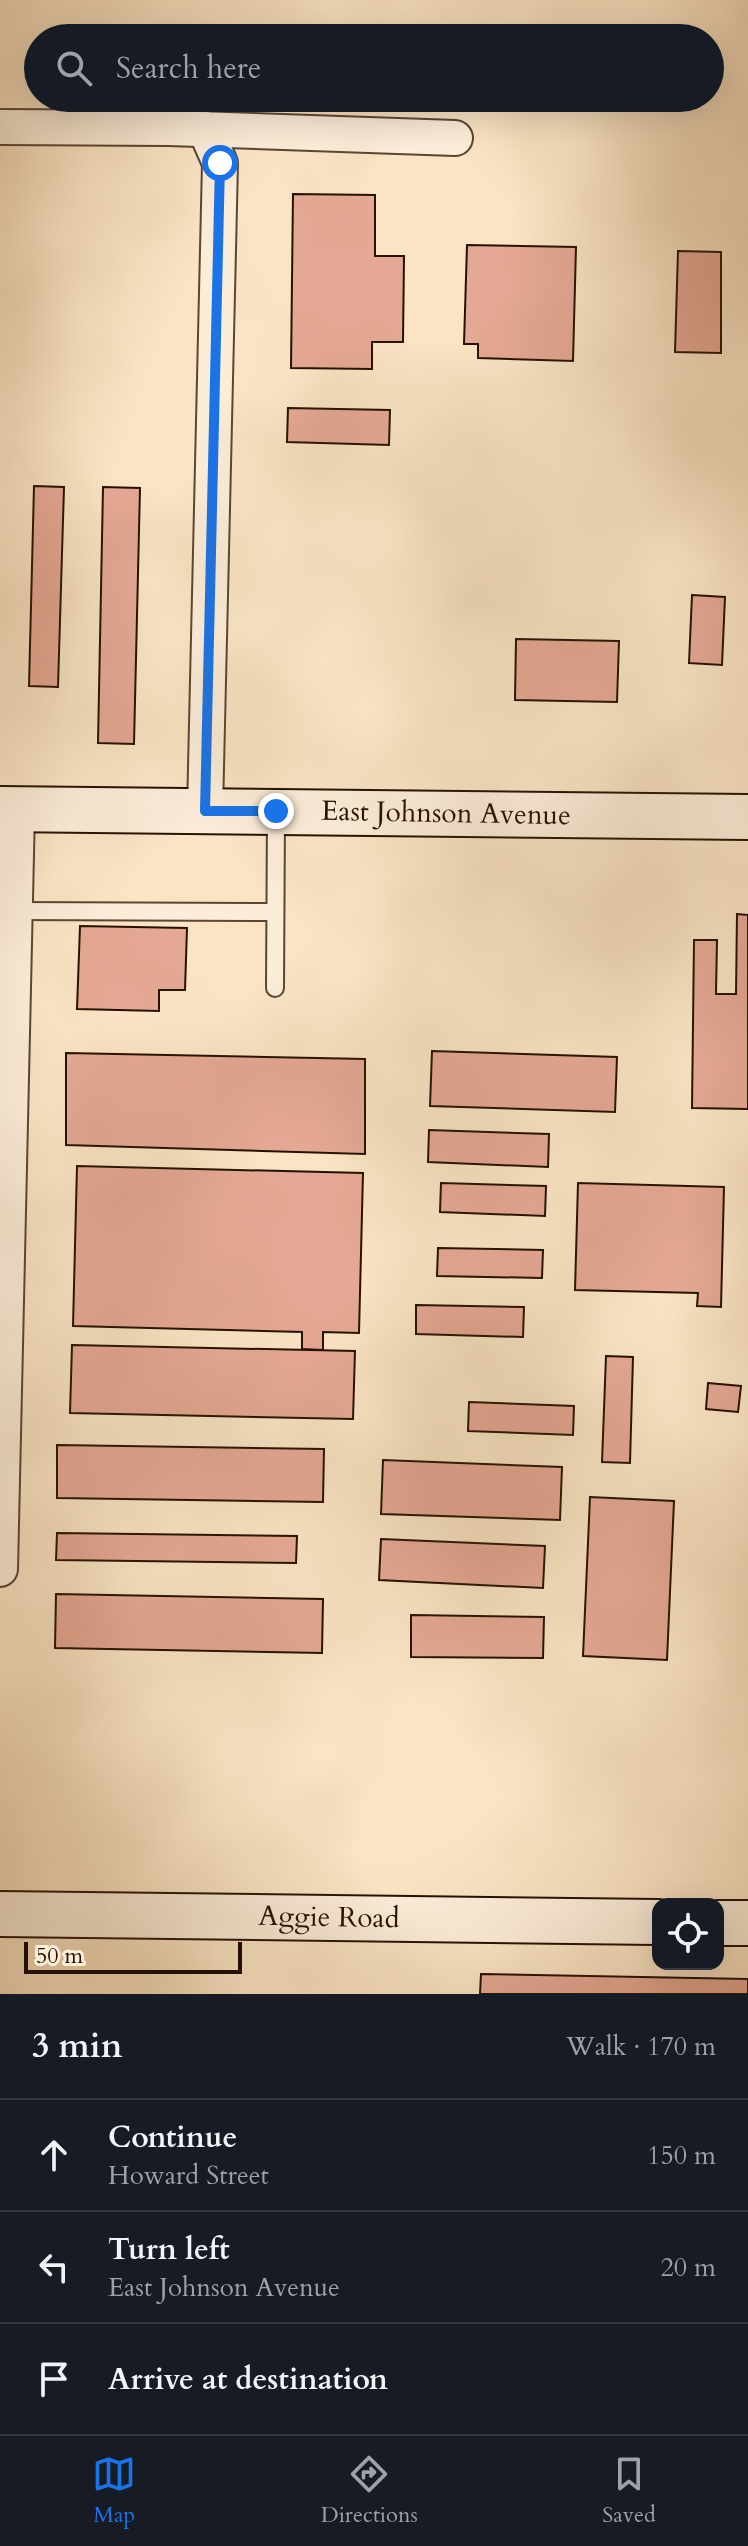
<!DOCTYPE html>
<meta charset="utf-8">
<style>
:root{--surface:#171b24;--page:#242831;--text:#f1f3f6;--muted:#9ea1a6;--line:#363941;--accent:#1a73e8}
body{margin:0;font-family:Cardo,serif;background:var(--page);color:var(--text)}
.controls{position:absolute;right:24px;bottom:24px;display:grid;overflow:hidden;border-radius:16px;box-shadow:0 8px 32px #0002}
.controls button{width:72px;height:72px;display:grid;place-items:center;padding:0;border:0;border-bottom:2px solid var(--line);background:var(--surface);color:var(--text);font:40px sans-serif}
.scale{position:absolute;left:24px;bottom:20px;width:218px;box-sizing:border-box;padding-left:8px;border:4px solid #251102;border-top:0;font-size:22px;line-height:28px;white-space:nowrap;color:#251102;-webkit-text-stroke:6px #fcedd9;paint-order:stroke}
.stop{position:absolute;width:24px;height:24px;margin:-18px;border:6px solid #1a73e8;border-radius:50%;background:#fff}
.stop.end{background:#1a73e8;border-color:#fff;box-shadow:0 2px 8px #0008}
.list{margin:0;padding:0;list-style:none}
h2{display:flex;justify-content:space-between;align-items:center;height:104px;margin:0;padding:0 32px;font-size:34px}
h2 small{font-size:26px;font-weight:400;color:var(--muted)}
.list li{display:grid;grid-template-columns:52px 1fr auto;gap:24px;align-items:center;box-sizing:border-box;height:112px;padding:0 32px;border-top:2px solid var(--line)}
.list b{display:block;font-size:30px;white-space:nowrap}
.list p{margin:0;font-size:26px;white-space:nowrap;color:var(--muted)}
.list em{font-size:26px;font-style:normal;color:var(--muted)}
.icon{flex:none;width:44px;height:44px;fill:none;stroke:currentColor;stroke-width:2;stroke-linecap:round;stroke-linejoin:round}
.map{position:relative;flex:none;width:748px;height:1994px;overflow:hidden}
.search{position:absolute;background:var(--surface);box-shadow:0 8px 32px #0002;left:24px;right:24px;top:24px;height:88px;display:flex;align-items:center;gap:20px;box-sizing:border-box;padding:0 28px;border-radius:44px;color:var(--muted);font-size:30px}
.sheet{height:440px;background:var(--surface)}
nav{display:flex;justify-content:space-around;align-items:center;box-sizing:border-box;height:112px;border-top:2px solid var(--line);background:var(--surface);font-size:22px;color:var(--muted)}
nav a{display:grid;justify-items:center;gap:4px}
nav .on{color:var(--accent)}
.map>svg:first-child{display:block}
</style>
<div class="map">
<svg width="748" height="1994" viewBox="0 0 748 1994">
<rect width="100%" height="100%" fill="#fae4c4"/>
<filter id="stains"><feTurbulence type="fractalNoise" baseFrequency=".0025" numOctaves="4"/><feColorMatrix values="0 0 0 0 .2 0 0 0 0 .09 0 0 0 0 .02 0 0 0 .5 -.17"/></filter>
<radialGradient id="worn" r=".72"><stop offset=".6" stop-color="#630" stop-opacity="0"/><stop offset="1" stop-color="#630" stop-opacity=".3"/></radialGradient>
<g fill="#e5a894" stroke="#251102" stroke-width="2">
<polygon points="293,194 375,195 375,256 404,256 403,342 372,342 372,369 291,368"/>
<polygon points="467,245 576,247 573,361 478,358 478,344 464,344"/>
<polygon points="678,251 721,252 721,353 675,352"/>
<polygon points="288,408 390,410 389,445 287,442"/>
<polygon points="34,486 64,487 58,687 29,686"/>
<polygon points="103,487 140,488 134,744 98,743"/>
<polygon points="692,595 725,597 722,665 689,663"/>
<polygon points="516,639 619,641 617,702 515,700"/>
<polygon points="737,914 748,915 748,1109 692,1108 694,940 717,940 716,994 736,994"/>
<polygon points="80,926 187,928 185,990 159,990 159,1011 77,1009"/>
<polygon points="432,1051 617,1057 615,1112 430,1106"/>
<polygon points="66,1053 365,1059 365,1154 66,1145"/>
<polygon points="429,1130 549,1134 548,1167 428,1162"/>
<polygon points="77,1166 363,1173 359,1333 323,1332 323,1350 302,1349 302,1332 73,1326"/>
<polygon points="441,1183 546,1186 545,1216 440,1212"/>
<polygon points="578,1183 724,1187 721,1307 697,1306 698,1293 575,1290"/>
<polygon points="438,1248 543,1250 542,1278 437,1276"/>
<polygon points="416,1305 524,1307 523,1337 416,1334"/>
<polygon points="72,1345 355,1351 353,1419 70,1413"/>
<polygon points="606,1356 633,1357 630,1463 602,1462"/>
<polygon points="708,1383 741,1386 738,1412 706,1409"/>
<polygon points="469,1402 574,1406 573,1435 468,1431"/>
<polygon points="57,1445 324,1449 323,1502 57,1498"/>
<polygon points="383,1460 562,1467 560,1520 381,1514"/>
<polygon points="590,1497 674,1501 667,1660 583,1656"/>
<polygon points="57,1533 297,1536 296,1563 56,1560"/>
<polygon points="381,1539 545,1546 543,1588 379,1580"/>
<polygon points="56,1594 323,1599 322,1653 55,1648"/>
<polygon points="411,1615 544,1617 543,1658 411,1657"/>
<polygon points="481,1974 748,1979 748,1994 480,1994"/>
</g>
<g fill="none" stroke-linecap="round" stroke-linejoin="round">
<g stroke="#5a4632" stroke-width="20">
<g id="lane">
<polyline points="14,911 275,912"/>
<polyline points="275,988 276,813"/>
</g>
</g>
<g stroke="#5a4632" stroke-width="38">
<g id="street">
<polyline points="0,127 169,128 455,138"/>
<polyline points="205,129 220,163 205,811"/>
<polyline points="0,1569 17,809"/>
</g>
</g>
<g stroke="#251102" stroke-width="48">
<g id="secondary">
<polyline points="0,809 748,817"/>
<polyline points="0,1914 658,1922"/>
<polyline points="718,1923 748,1923"/>
</g>
</g>
<use href="#lane" stroke="#fcedd9" stroke-width="16"/>
<use href="#street" stroke="#fcedd9" stroke-width="34"/>
<use href="#secondary" stroke="#fcedd9" stroke-width="44"/>
</g>
<g fill="none" stroke-linecap="round" stroke-linejoin="round">
<polyline stroke="#1a73e8" stroke-width="10" points="220,163 205,811 276,811"/>
</g>
<g text-anchor="middle" dominant-baseline="central" stroke-width="6" stroke-linejoin="round" paint-order="stroke">
<g font-size="28" fill="#251102" stroke="#fcedd9">
<text transform="translate(446 813) rotate(1)">East Johnson Avenue</text>
<text transform="translate(329 1917) rotate(1)">Aggie Road</text>
</g>
</g>
<rect width="100%" height="100%" filter="url(#stains)"/>
<rect width="100%" height="100%" fill="url(#worn)"/>
</svg>
<div class="controls">
<button><svg class="icon" aria-label="locate" viewBox="0 0 24 24"><circle cx="12" cy="12" r="6"/><path d="M12 2v4M12 18v4M2 12h4M18 12h4"/></svg></button>
</div>
<div class="scale">50 m</div>
<div class="stop" style="left:220px;top:163px"></div>
<div class="stop end" style="left:276px;top:811px"></div>
<div class="search"><svg class="icon" aria-label="search" viewBox="0 0 24 24"><circle cx="10" cy="10" r="6"/><path d="M15 15l6 6"/></svg>Search here</div>
</div>
<section class="sheet">
<h2>3 min<small>Walk · 170 m</small></h2>
<ul class="list">
<li><svg class="icon" aria-label="ahead" viewBox="0 0 24 24"><path d="M12 20V5M6 11l6-6 6 6"/></svg><div><b>Continue</b><p>Howard Street</p></div><em>150 m</em></li>
<li><svg class="icon" aria-label="left" viewBox="0 0 24 24"><path d="M17 20v-9H6M10 6l-5 5 5 5"/></svg><div><b>Turn left</b><p>East Johnson Avenue</p></div><em>20 m</em></li>
<li><svg class="icon" aria-label="arrive" viewBox="0 0 24 24"><path d="M6 21V4h12l-3 4 3 4H6"/></svg><div><b>Arrive at destination</b></div></li>
</ul>
</section>
<nav>
<a class="on"><svg class="icon" aria-label="map" viewBox="0 0 24 24"><path d="M3 6l6-2 6 2 6-2v14l-6 2-6-2-6 2zM9 4v14M15 6v14"/></svg>Map</a>
<a><svg class="icon" aria-label="directions" viewBox="0 0 24 24"><path d="M12 3l9 9-9 9-9-9zM9 14v-3h6M13 9l2 2-2 2"/></svg>Directions</a>
<a><svg class="icon" aria-label="saved" viewBox="0 0 24 24"><path d="M7 4h10v16l-5-4-5 4z"/></svg>Saved</a>
</nav>
